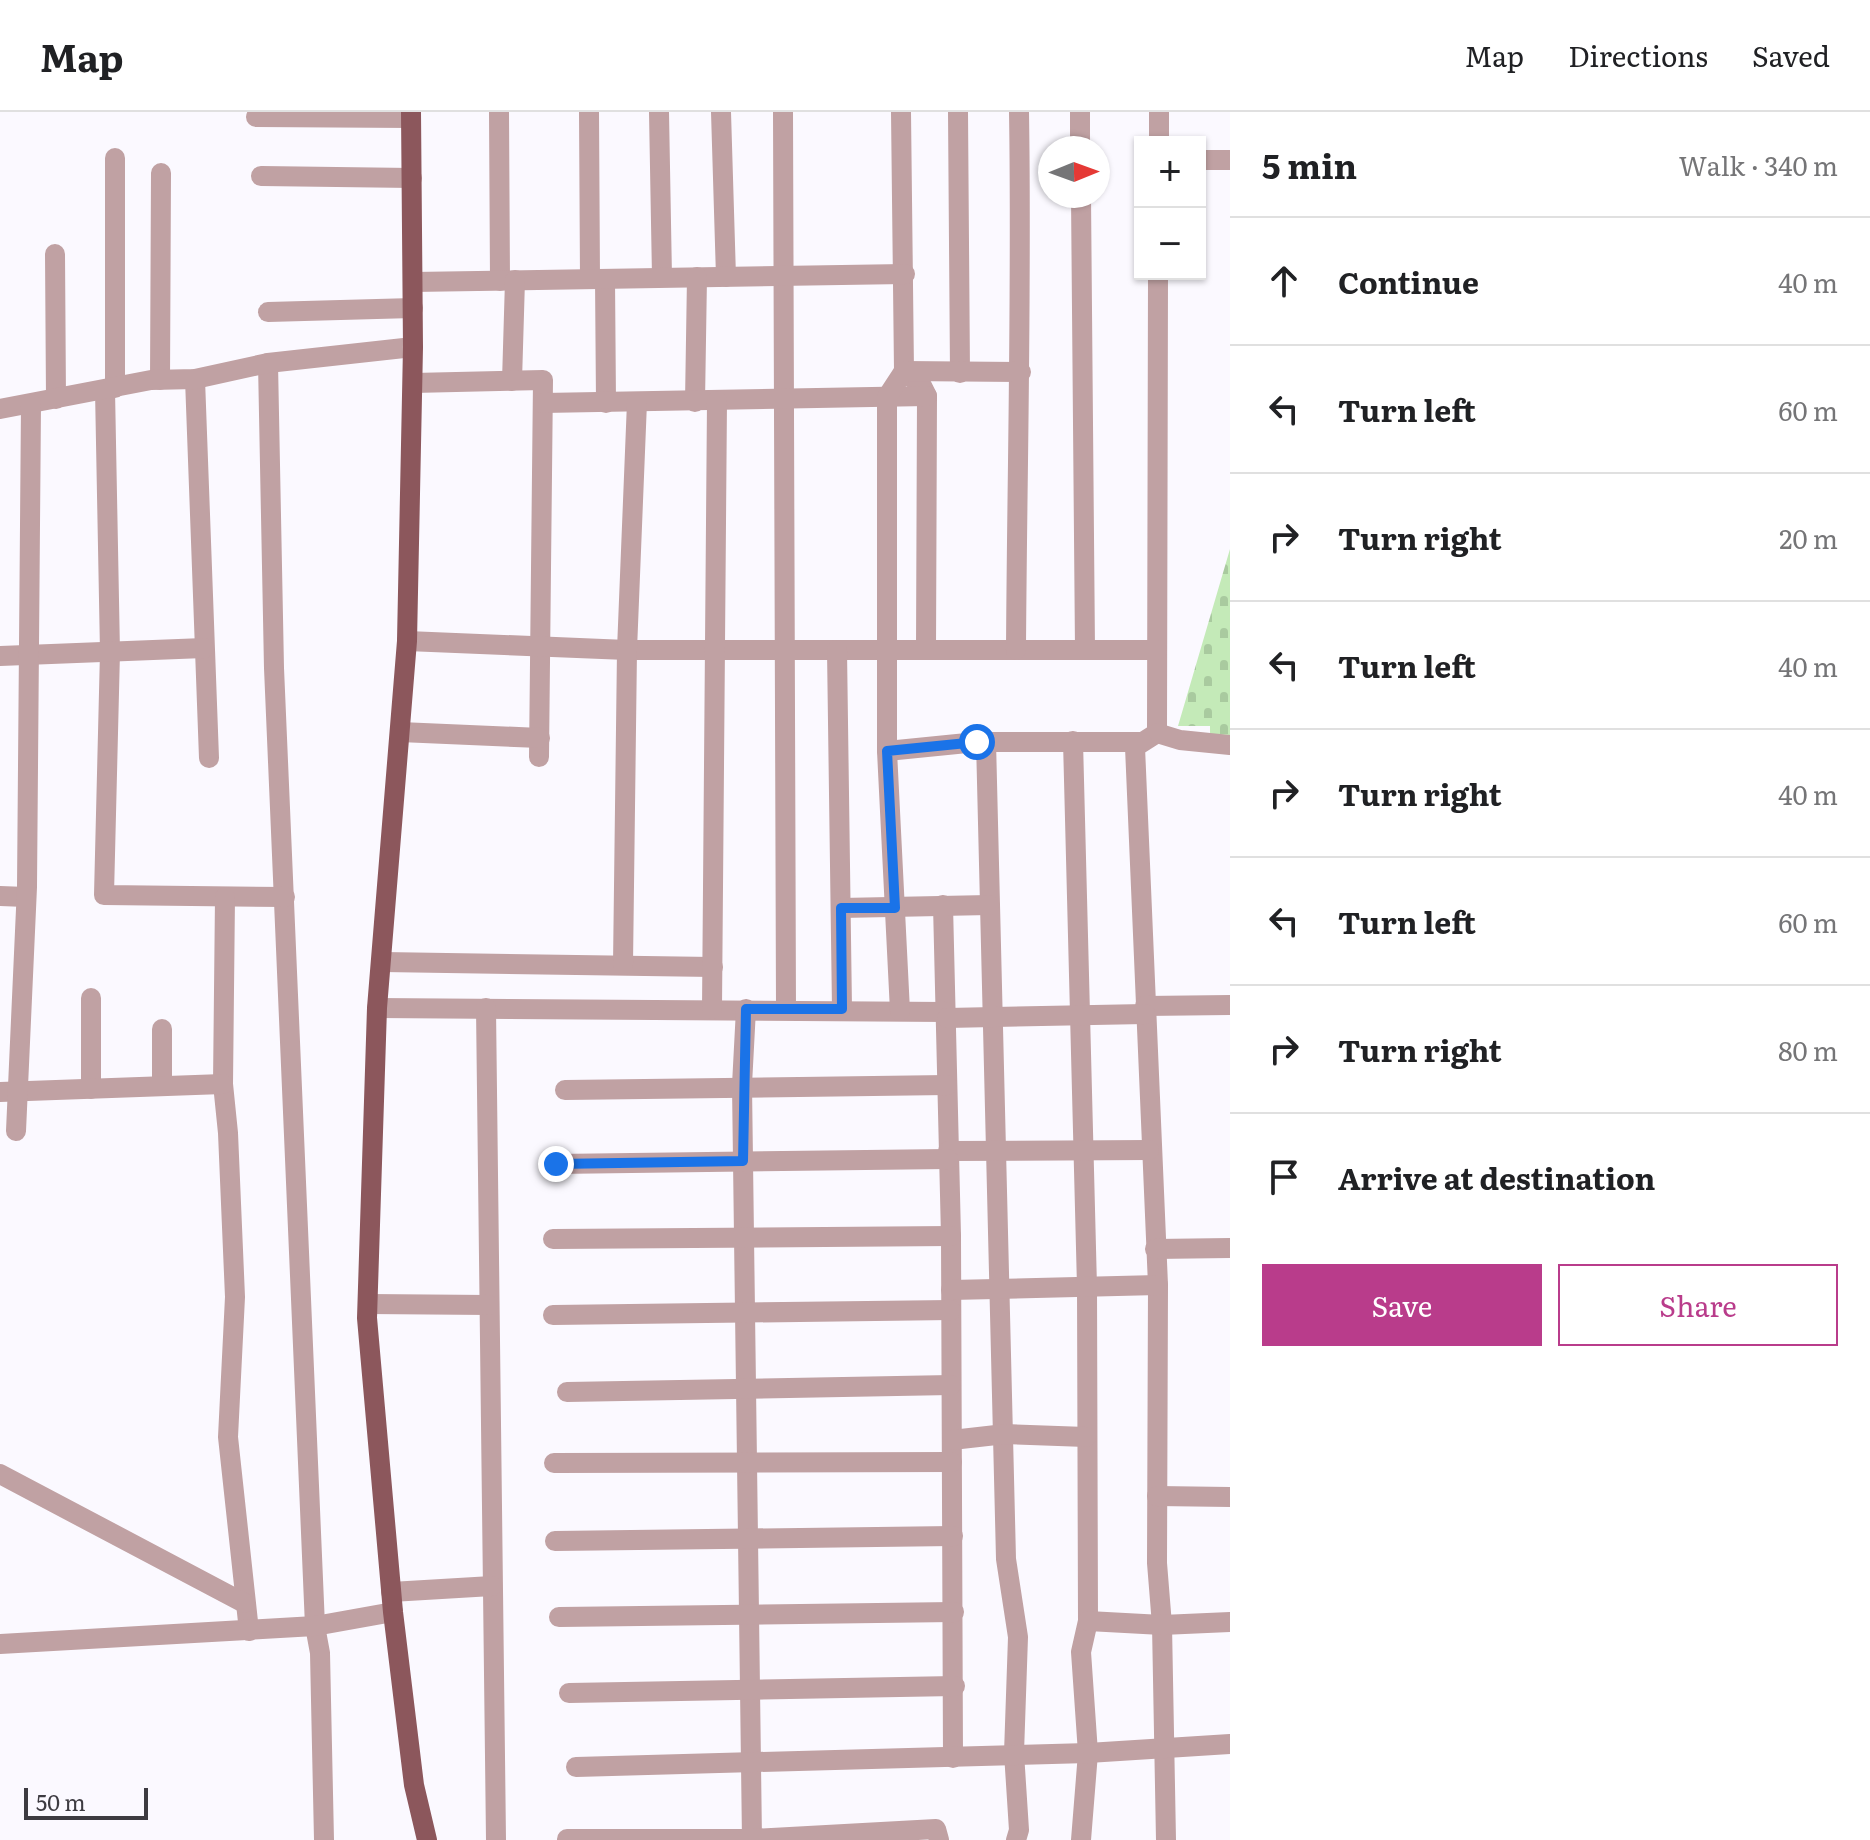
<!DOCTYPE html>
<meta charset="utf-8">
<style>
:root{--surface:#fff;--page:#f6f6f6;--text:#202124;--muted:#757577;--line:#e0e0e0;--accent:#b93c8b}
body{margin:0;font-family:Literata,serif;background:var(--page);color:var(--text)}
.controls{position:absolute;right:24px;top:24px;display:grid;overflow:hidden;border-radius:0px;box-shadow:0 2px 6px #0004}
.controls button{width:72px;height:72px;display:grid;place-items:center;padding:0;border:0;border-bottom:2px solid var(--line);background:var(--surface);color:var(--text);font:40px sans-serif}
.compass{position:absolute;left:1038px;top:24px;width:72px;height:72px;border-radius:50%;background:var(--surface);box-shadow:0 2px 6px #0004;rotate:89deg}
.scale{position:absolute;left:24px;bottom:20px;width:124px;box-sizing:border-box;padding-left:8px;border:4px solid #3d3b41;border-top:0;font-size:22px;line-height:28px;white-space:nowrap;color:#3d3b41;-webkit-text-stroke:6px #fbf9ff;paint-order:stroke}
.stop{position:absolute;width:24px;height:24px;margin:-18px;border:6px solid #1a73e8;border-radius:50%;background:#fff}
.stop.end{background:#1a73e8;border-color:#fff;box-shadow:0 2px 8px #0008}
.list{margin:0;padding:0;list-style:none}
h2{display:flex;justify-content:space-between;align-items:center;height:104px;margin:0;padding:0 32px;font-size:34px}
h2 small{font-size:26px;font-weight:400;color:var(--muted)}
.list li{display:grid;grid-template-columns:52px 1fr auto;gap:24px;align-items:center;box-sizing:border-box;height:128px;padding:0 32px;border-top:2px solid var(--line)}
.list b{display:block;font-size:30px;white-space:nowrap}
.list em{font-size:26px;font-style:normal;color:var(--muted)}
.actions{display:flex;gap:16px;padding:24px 32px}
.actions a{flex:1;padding:18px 0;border:2px solid var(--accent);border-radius:0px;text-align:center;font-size:28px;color:var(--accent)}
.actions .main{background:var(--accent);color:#fff}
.icon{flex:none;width:44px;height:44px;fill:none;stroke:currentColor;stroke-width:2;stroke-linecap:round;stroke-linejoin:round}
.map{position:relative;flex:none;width:1230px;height:1728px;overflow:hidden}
header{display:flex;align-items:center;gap:48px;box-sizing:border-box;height:112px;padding:0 40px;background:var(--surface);border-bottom:2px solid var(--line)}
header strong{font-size:38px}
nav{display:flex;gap:44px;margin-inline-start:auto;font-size:28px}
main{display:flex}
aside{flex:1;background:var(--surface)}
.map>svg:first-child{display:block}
</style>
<header>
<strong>Map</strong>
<nav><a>Map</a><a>Directions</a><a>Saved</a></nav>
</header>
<main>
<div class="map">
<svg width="1230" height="1728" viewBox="0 0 1230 1728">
<defs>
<pattern id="cemetery-stones" width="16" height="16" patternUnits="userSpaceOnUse" patternTransform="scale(2)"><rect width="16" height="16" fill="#c4eab8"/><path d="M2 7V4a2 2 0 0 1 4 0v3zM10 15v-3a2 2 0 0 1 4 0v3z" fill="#a9ca9f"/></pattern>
</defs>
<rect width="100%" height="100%" fill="#fbf9ff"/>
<polygon fill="url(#cemetery-stones)" points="1230,437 1230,627 1210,626 1210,614 1178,614"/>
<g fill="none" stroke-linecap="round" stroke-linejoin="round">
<g stroke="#c0a1a3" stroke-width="20">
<polyline points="499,0 500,169"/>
<polyline points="589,0 590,167"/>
<polyline points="659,0 662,165"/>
<polyline points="721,0 726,165"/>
<polyline points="783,0 786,897"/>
<polyline points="901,0 904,259 922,274 927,284 926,538"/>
<polyline points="958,0 960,261"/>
<polyline points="1080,0 1080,36"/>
<polyline points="256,5 411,6"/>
<polyline points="1159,30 1159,0"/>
<polyline points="115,46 115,276"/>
<polyline points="1200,48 1230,48"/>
<polyline points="261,64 412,66"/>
<polyline points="1081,84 1085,538"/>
<polyline points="55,142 56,287"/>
<polyline points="1158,162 1157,621 1135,635 1158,1173 1157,1451 1162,1513 1166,1728"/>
<polyline points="605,167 606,291"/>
<polyline points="413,170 905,162"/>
<polyline points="268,200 413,196"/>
<polyline points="268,251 274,556 315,1514 320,1541 324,1728"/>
<polyline points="195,267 209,646"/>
<polyline points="160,268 161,61"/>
<polyline points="512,269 515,168"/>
<polyline points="413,271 543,268 539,645"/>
<polyline points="105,278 110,540 104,783 285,785"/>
<polyline points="695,290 697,165"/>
<polyline points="543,291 927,284"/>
<polyline points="0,297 151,268 195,267 268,251 413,235"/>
<polyline points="407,529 627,538 1157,538"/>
<polyline points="837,538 842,897"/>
<path d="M1016,538C1017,359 1022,180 1019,0"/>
<polyline points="0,544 204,536"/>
<polyline points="400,620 540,626"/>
<polyline points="1157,621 1180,628 1230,633"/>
<polyline points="986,629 1006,1447 1018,1525 1014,1641 1019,1718 1016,1728"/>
<polyline points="1073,629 1087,1175 1088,1509 1081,1540 1088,1641 1081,1728"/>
<polyline points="887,639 977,630 1142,630"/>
<polyline points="0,784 26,785"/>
<polyline points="225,785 223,972 228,1021 235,1185 228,1325 249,1519"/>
<polyline points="943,793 951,1124 953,1646"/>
<polyline points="841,796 989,793"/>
<polyline points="383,850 713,855"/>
<polyline points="623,853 627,538 637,290"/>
<polyline points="1145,894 1230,893"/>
<polyline points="377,896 946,900"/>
<polyline points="486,896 496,1728"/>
<polyline points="712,897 717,289"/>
<polyline points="746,897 742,973 752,1728"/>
<polyline points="900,899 887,639 887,285 904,259 1021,260"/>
<polyline points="947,906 1145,902"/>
<polyline points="162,917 162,974"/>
<polyline points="91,977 91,886"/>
<polyline points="565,978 947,973"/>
<polyline points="0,980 223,972"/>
<polyline points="16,1019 27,775 31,292"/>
<polyline points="948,1039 1149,1038"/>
<polyline points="556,1052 948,1047"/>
<polyline points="553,1127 951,1124"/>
<polyline points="1155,1137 1230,1136"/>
<polyline points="951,1178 1158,1173"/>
<polyline points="368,1192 489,1193"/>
<polyline points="553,1203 951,1198"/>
<polyline points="567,1280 951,1273"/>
<polyline points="952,1328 1005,1322 1086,1325"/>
<polyline points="554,1351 952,1350"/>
<polyline points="0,1362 244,1491"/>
<polyline points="1157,1384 1230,1385"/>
<polyline points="555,1429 953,1424"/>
<polyline points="391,1480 492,1474"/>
<polyline points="559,1505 954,1500"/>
<polyline points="1088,1509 1162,1513 1230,1510"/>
<polyline points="0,1532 315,1514 393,1500"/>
<polyline points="569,1581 955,1574"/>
<polyline points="576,1655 1088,1641 1230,1632"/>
<polyline points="567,1727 752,1727 936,1717 939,1728"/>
</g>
<polyline stroke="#8c575c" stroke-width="20" points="411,0 413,235 407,529 377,896 367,1206 393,1500 414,1673 427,1728"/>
</g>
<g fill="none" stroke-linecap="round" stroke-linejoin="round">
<polyline stroke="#1a73e8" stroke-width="10" points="556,1052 743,1049 746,897 842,897 841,796 895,796 887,639 977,630"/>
</g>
</svg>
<div class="controls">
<button>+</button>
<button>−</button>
</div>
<svg class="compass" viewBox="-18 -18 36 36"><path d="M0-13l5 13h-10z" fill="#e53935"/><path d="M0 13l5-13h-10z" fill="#757577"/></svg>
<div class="scale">50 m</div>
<div class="stop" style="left:977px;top:630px"></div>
<div class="stop end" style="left:556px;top:1052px"></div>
</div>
<aside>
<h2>5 min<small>Walk · 340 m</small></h2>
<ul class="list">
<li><svg class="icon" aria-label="ahead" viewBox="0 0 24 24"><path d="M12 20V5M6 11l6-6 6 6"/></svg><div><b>Continue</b></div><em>40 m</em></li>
<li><svg class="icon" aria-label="left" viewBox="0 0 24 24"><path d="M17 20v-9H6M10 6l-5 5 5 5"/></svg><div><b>Turn left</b></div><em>60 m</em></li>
<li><svg class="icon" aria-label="right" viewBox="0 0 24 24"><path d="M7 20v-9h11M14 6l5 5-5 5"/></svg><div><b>Turn right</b></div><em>20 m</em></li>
<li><svg class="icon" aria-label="left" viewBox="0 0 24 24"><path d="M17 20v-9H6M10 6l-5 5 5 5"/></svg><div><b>Turn left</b></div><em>40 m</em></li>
<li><svg class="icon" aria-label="right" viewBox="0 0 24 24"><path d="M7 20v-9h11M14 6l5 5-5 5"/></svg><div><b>Turn right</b></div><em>40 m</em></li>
<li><svg class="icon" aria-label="left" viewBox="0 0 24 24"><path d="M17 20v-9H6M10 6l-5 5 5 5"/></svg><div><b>Turn left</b></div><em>60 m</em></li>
<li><svg class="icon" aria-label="right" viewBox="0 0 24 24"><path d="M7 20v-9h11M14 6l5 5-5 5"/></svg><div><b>Turn right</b></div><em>80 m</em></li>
<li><svg class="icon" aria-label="arrive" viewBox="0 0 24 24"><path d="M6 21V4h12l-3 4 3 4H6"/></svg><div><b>Arrive at destination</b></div></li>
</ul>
<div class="actions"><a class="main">Save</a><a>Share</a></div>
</aside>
</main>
